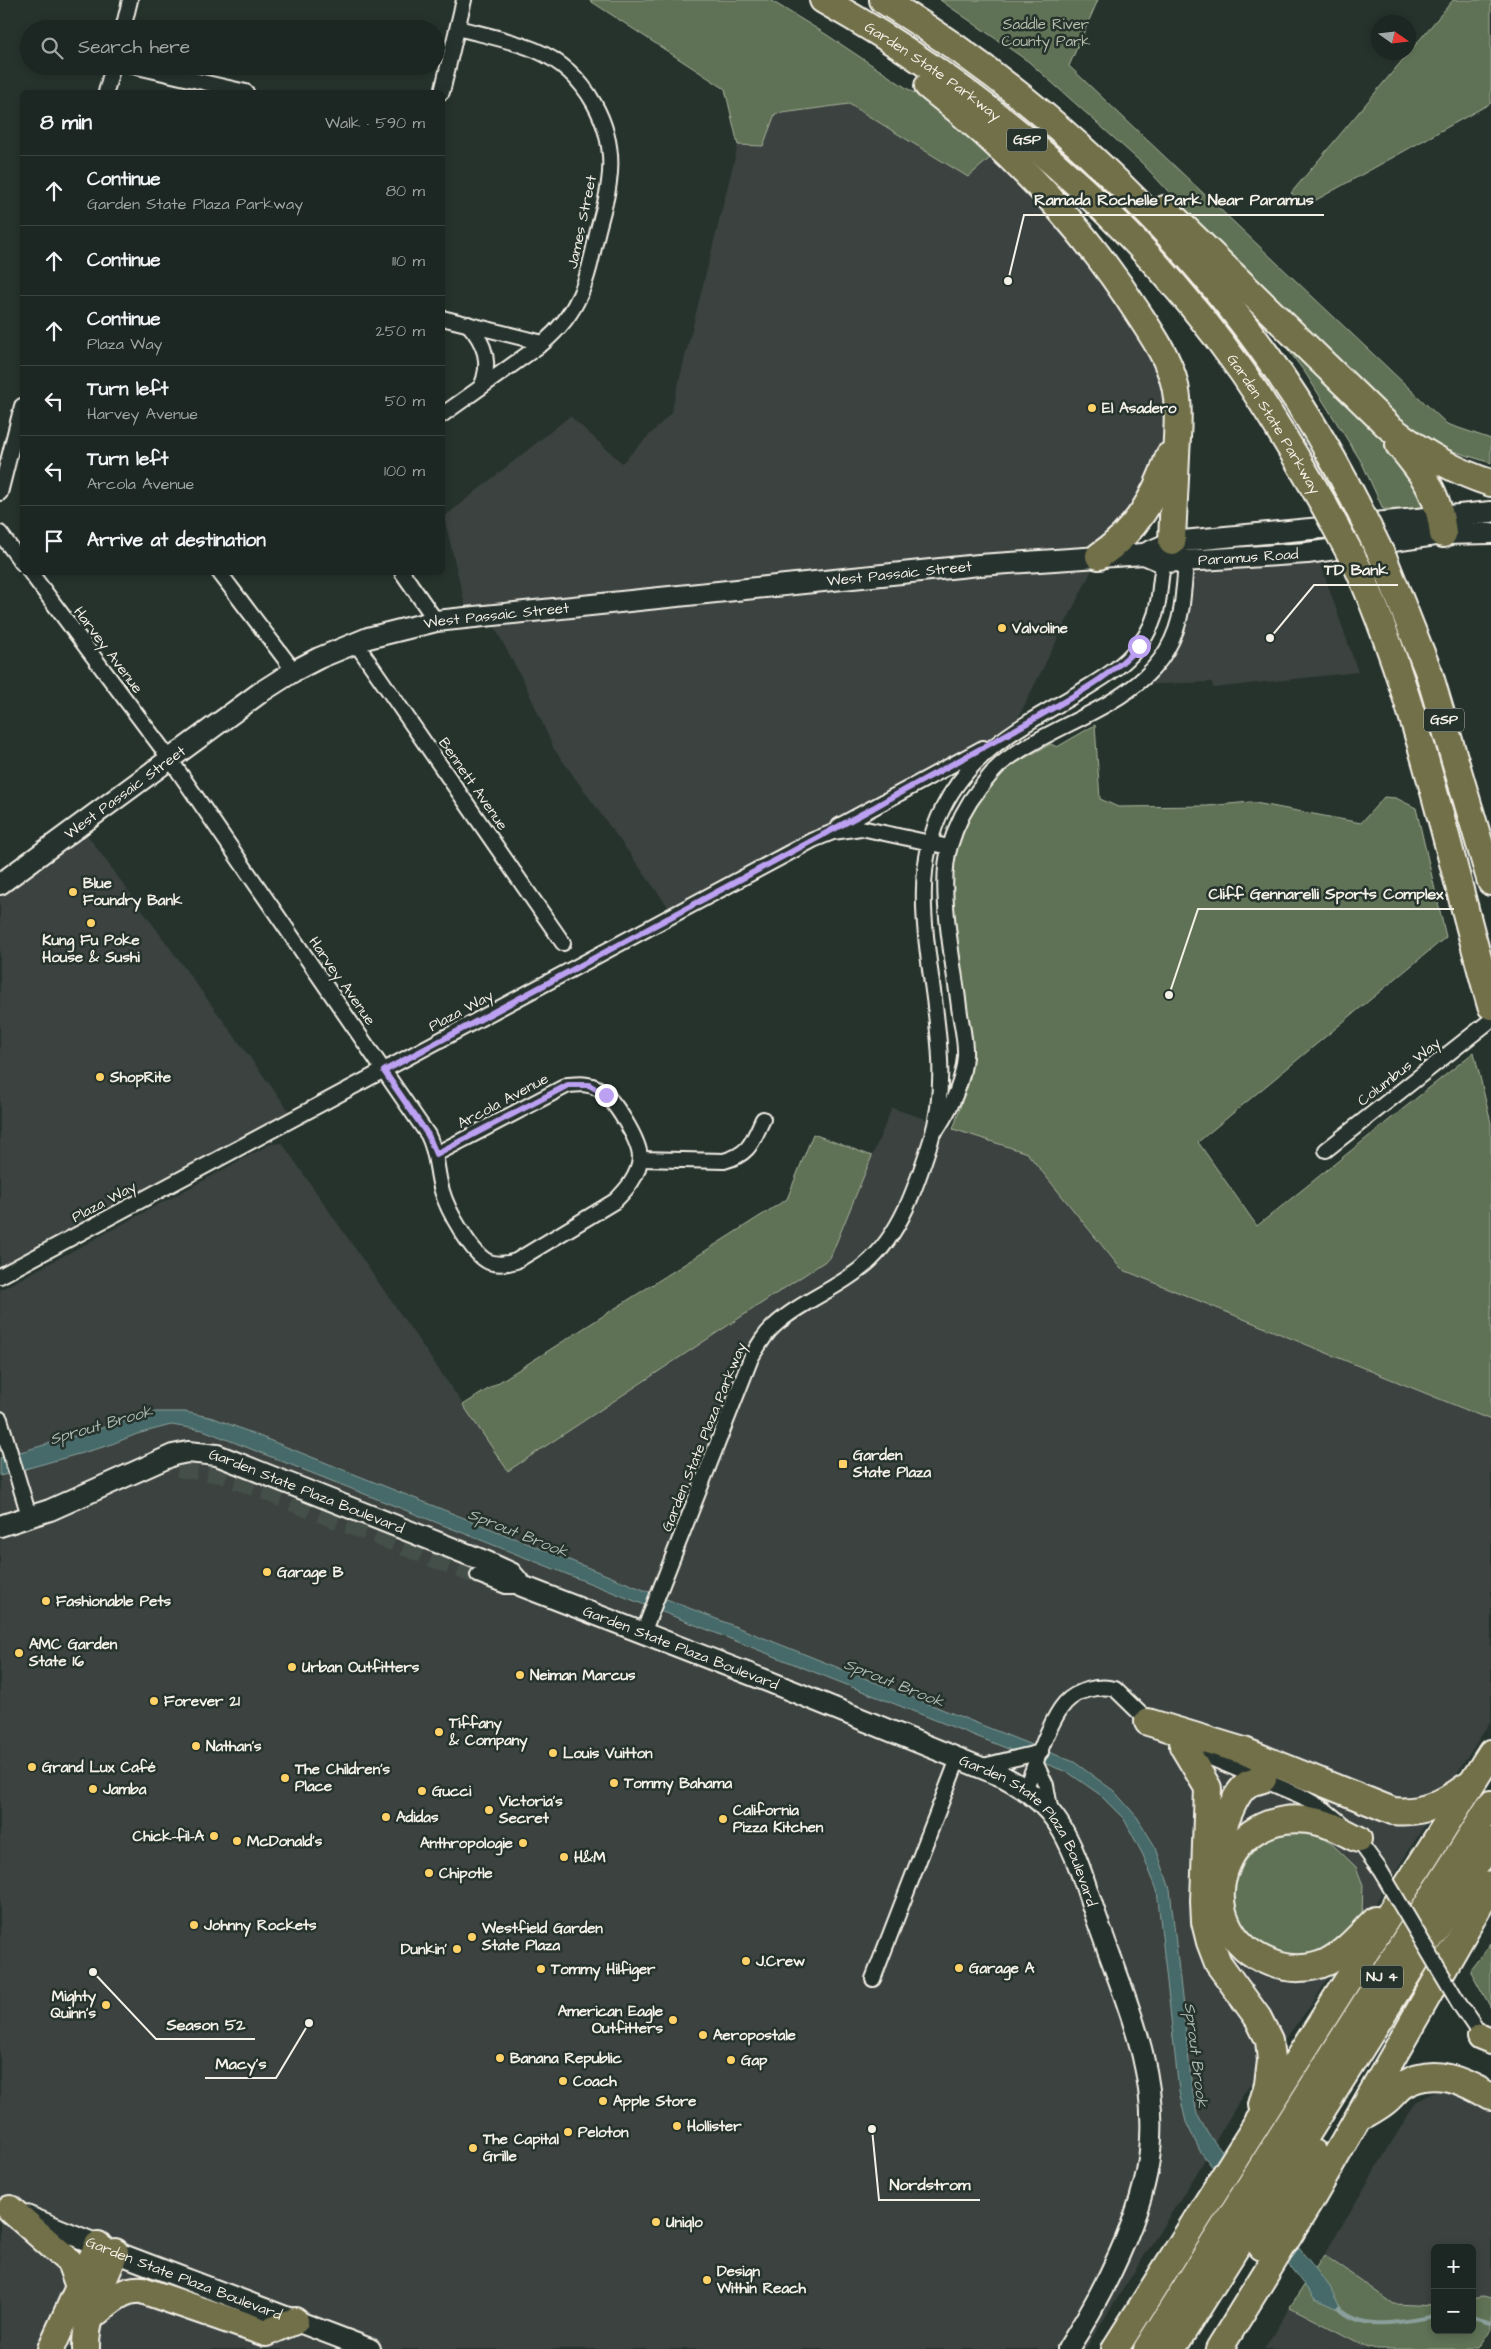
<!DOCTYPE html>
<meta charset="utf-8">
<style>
:root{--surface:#1c2622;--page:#252e2a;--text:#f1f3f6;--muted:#a0a5a5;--line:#3a4340}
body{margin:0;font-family:"Architects Daughter",sans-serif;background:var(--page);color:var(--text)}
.controls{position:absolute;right:15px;bottom:15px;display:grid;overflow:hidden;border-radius:8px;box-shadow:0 2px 8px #0003}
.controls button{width:45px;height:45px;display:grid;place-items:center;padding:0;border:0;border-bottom:1px solid var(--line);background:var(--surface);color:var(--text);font:25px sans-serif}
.compass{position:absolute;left:1371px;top:15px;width:45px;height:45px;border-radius:50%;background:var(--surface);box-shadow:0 2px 8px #0003;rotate:104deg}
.stop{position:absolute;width:15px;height:15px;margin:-11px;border:4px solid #bca0f2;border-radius:50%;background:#fff}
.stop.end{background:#bca0f2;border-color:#fff;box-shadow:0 1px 5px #0008}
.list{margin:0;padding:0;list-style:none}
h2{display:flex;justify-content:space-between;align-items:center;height:65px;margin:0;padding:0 20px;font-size:21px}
h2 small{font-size:16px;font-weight:400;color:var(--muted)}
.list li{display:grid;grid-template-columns:32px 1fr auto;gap:15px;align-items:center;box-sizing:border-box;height:70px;padding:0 20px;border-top:1px solid var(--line)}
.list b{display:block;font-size:19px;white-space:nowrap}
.list p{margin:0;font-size:16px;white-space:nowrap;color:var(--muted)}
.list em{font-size:16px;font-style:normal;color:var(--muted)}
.icon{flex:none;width:28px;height:28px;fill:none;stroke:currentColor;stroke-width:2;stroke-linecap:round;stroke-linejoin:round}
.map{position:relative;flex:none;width:1491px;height:2349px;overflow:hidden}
.search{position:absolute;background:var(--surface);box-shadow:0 2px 8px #0003;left:20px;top:20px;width:425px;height:55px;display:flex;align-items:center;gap:12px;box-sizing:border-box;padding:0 18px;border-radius:28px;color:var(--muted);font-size:19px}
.panel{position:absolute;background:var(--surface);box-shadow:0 2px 8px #0003;left:20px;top:90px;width:425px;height:485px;border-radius:8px}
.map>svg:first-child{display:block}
</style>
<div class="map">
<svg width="1491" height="2349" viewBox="0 0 1491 2349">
<rect width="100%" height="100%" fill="#26332d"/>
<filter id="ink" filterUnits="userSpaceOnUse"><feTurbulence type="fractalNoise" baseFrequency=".02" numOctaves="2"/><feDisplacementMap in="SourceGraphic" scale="10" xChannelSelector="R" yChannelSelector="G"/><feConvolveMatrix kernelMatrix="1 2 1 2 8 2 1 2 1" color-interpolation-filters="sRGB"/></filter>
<g filter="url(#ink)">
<g fill="#3b4240">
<polygon points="849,104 968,177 996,153 1154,336 1178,426 1149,505 1099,556 1010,734 674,915 554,749 524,682 488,615 468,617 444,517 570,416 622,463 671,413 738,145 763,146 775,114"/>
<polygon points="1316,551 1358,672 1213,688 1212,682 1136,685 1166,650 1185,561"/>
<polygon points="80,825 295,1119 0,1276 0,884"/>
<polygon points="892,1108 1027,1153 1121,1269 1491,1420 1491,1720 1312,2004 1244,2093 1195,2176 1085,2349 0,2349 0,1290 271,1144 282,1143 509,1471 830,1258"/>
<polygon points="1455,2088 1491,2105 1491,2299 1483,2297 1472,2299 1472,2248 1435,2248 1435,2306 1394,2304 1324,2255 1416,2102 1440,2089"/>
<polygon points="1290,2307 1365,2346 1376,2349 1264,2349"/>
</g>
<g fill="#5f7255" stroke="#aab29e">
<polygon points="589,0 770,0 824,33 971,131 996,153 968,177 849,104 775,114 763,146 738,145 725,89"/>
<polygon points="940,0 1098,0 1069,66 1447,424 1491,439 1491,463 1418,440 1201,227 1143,164 1029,62"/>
<polygon points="1453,0 1491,0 1491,103 1307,205 1291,193"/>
<polygon points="1257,308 1375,421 1428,505 1423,510 1383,509 1362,463 1306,374"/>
<path d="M1095,725L1100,799L1118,807L1207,806L1250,802L1361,823L1384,797L1396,798L1416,808L1446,937L1198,1142L1257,1226L1474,1052L1491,1123V1420L1121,1269L1027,1153L953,1129C960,1109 972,1072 971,1052C966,967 925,875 981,798C985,793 989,785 994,780C1010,765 1032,754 1051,744L1057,747Z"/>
<polygon points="813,1134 872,1156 830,1258 508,1471 463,1405 787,1199"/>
<polygon points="1296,1832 1315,1834 1332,1844 1356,1867 1363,1885 1362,1915 1352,1934 1319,1957 1270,1953 1250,1937 1240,1919 1234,1902 1236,1884 1244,1863 1258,1846 1275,1835"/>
<polygon points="1491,1943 1491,2008 1470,1970"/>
<polygon points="1324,2255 1394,2304 1435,2306 1435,2330 1472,2330 1472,2299 1483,2297 1491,2299 1491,2330 1478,2349 1376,2349 1365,2346 1290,2307"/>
</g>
<polygon fill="#456a69" stroke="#8ba09c" points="156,1412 185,1412 214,1418 1074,1762 1114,1791 1137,1817 1156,1848 1170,1889 1192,2088 1197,2114 1208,2134 1330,2287 1342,2311 1315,2299 1200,2151 1186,2122 1179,2092 1157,1890 1143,1855 1124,1819 1099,1794 1069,1773 203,1430 171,1425 137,1434 107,1446 0,1476 0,1458"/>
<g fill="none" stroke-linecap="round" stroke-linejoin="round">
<g stroke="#8ba09c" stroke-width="4">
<path d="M1339,2308C1363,2333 1405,2321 1435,2316"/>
<polyline points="1472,2316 1491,2322"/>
</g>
<polyline stroke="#455049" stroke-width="20" stroke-dasharray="20 10" stroke-linecap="butt" points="178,1467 221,1473 478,1575"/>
<g stroke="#f4f1e8" stroke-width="18">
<g id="street">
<polyline points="123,29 130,0"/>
<polyline points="133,66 246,92"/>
<polyline points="106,92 113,66"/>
<polyline points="442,92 464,0"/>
<polyline points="442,318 543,343"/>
<path d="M468,324C485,343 492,363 481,387"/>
<path d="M442,415L543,343C581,311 587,280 597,234C601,217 607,200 609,182C617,128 586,71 535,50C511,40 484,35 458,28"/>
<polyline points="0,493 22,406"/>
<polyline points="0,533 22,563"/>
<path d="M30,572L170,759L428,1135C438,1155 436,1171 442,1191C447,1209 472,1255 489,1262C498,1265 507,1264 516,1261L615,1201C626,1190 639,1176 640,1158C640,1141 614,1099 599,1089C589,1083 579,1084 568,1085L436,1154"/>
<polyline points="219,572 294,671"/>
<polyline points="402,572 436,621"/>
<polyline points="355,642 563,943"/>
<polyline points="839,826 983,748"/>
<path d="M937,1129C952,1106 963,1083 965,1056C966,1040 961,1023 959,1007C954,964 937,886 950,846C956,826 966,805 979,789C986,781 993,770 1002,763C1069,711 1176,701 1183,595C1184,582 1188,566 1181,555"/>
<polyline points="1326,1150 1491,1020"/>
<path d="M640,1159L724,1161C750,1154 752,1142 763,1119"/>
<polyline points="0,1276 813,840 833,832 861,828 949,847"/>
<polyline points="0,1419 30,1519"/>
<polyline points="478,1575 506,1586 522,1586"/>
<path d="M643,1633L751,1358C758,1346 764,1335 774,1326C801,1301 838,1289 865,1265C901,1235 917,1184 931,1140C965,1031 891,909 943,808C972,749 1026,724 1080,692C1101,679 1123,667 1138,647C1148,634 1156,617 1158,602C1161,586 1160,569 1167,553"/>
<polyline points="1187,1748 1301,1796 1324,1809 1353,1833 1380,1870"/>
<polyline points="1036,1764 1046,1785 1051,1813"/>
<polyline points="979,1767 1041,1752"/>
<path d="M1025,1790C1035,1766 1049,1721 1065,1703C1077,1690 1099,1685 1115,1689L1152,1725"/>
<polyline points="873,1979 958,1759"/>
<polyline points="1460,2005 1484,2040"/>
</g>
</g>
<g stroke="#f4f1e8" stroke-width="24">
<g id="secondary">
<path id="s1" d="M1144,554L1163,562L1217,559L1307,553L1443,534L1491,533"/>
<path id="s2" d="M0,884L261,692L294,671L319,658L368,638L436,621L979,565L1144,554L1172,542L1491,512"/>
<path id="s3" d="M0,1526L50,1510L173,1455L188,1452L217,1455L487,1562L511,1573L522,1586L770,1682L1004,1777C1025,1788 1045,1803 1058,1823C1077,1852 1086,1889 1098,1922C1124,1997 1159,2070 1150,2151C1144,2215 1102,2295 1068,2349"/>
<path id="s4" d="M24,2215L115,2252L370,2349"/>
</g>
</g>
<g stroke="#f4f1e8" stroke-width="30">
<g id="highway">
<path id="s5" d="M823,0C987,92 1135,219 1243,373C1272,416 1298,460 1324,505"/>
<path d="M883,0C1077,117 1254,300 1356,503"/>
<path d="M928,86C1010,150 1082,225 1138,313C1155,339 1174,366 1177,398C1179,417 1177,436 1176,455C1175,484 1173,513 1172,542"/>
<path d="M1165,209L1389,427C1420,451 1452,471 1491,483"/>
<path d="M1399,445C1424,475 1439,494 1443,534"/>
<path d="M1099,556C1136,531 1155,498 1169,456"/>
<polyline points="1385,562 1429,673 1491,882"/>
<path d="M1359,570C1420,709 1450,861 1491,1006"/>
<path d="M1148,1722L1244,1751L1393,1811C1423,1814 1444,1803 1467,1786"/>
<polyline points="1183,1746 1208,1788 1204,1901 1205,1922 1210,1942 1218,1963 1258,2018 1269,2040 1271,2061 1268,2084 1262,2105"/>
<path d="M1358,1839C1345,1833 1333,1825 1319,1822C1220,1799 1182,1929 1271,1963C1288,1970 1310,1970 1327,1962C1345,1953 1361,1934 1375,1920"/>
<path d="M1214,1855C1220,1837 1232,1794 1248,1784C1252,1782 1258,1781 1263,1779"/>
<polyline points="1481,2037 1491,2041"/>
<path d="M1366,2114C1373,2110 1380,2106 1386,2101C1392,2096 1396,2090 1403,2085C1434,2066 1464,2081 1491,2097"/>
<polyline points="10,2209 70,2262 80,2289"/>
<polyline points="1261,2247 1314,2153"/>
<path d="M90,2318C106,2305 121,2288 142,2290L266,2333L295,2321"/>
<polyline points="51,2349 98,2245"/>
<path d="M86,2349C85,2315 103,2283 115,2252"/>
<polyline points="1115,2349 1491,1753"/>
<polyline points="1147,2349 1491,1804"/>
<polyline points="1172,2349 1491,1841"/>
<polyline points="1219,2349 1312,2198 1491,1885"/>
</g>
</g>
<use href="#street" stroke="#26332d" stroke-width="14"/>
<use href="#secondary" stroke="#26332d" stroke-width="20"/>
<use href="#highway" stroke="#71704a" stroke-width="26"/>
<g stroke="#f4f1e8" stroke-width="18" stroke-linecap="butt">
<polyline id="street-bridge" points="1380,1870 1460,2005"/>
</g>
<g stroke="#f4f1e8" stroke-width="30" stroke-linecap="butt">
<g id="highway-bridge">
<polyline points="1356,503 1385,562"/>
<polyline points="1324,505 1359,570"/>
</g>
</g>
<use href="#street-bridge" stroke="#26332d" stroke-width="14"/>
<use href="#highway-bridge" stroke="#71704a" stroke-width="26"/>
</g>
</g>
<g fill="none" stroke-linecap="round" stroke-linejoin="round" filter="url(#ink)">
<path stroke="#bca0f2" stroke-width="6" d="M606,1095L589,1085H568L436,1154L428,1135L384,1071L873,808C932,774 994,743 1053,708C1084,690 1114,673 1139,646"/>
</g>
<g fill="#ffd166" stroke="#26332d" stroke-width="2">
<circle cx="1092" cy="408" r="5"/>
<circle cx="1002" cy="628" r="5"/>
<circle cx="73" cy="892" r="5"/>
<circle cx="91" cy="923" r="5"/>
<circle cx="100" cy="1077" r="5"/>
<rect x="838" y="1459" width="10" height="10" rx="2.5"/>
<circle cx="267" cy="1572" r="5"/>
<circle cx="46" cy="1601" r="5"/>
<circle cx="19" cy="1653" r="5"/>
<circle cx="292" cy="1667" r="5"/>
<circle cx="520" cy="1675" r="5"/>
<circle cx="154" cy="1701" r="5"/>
<circle cx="439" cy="1732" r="5"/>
<circle cx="196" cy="1746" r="5"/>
<circle cx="553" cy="1753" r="5"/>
<circle cx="32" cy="1767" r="5"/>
<circle cx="285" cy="1778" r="5"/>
<circle cx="614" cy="1783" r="5"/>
<circle cx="93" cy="1789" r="5"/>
<circle cx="422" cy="1791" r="5"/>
<circle cx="489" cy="1810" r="5"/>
<circle cx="386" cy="1817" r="5"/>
<circle cx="723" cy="1819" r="5"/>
<circle cx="214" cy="1836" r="5"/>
<circle cx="237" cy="1841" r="5"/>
<circle cx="523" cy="1843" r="5"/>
<circle cx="564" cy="1857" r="5"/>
<circle cx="429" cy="1873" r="5"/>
<circle cx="194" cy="1925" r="5"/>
<circle cx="472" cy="1937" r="5"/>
<circle cx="457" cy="1949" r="5"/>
<circle cx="746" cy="1961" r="5"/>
<circle cx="959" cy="1968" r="5"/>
<circle cx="541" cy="1969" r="5"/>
<circle cx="106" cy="2005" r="5"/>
<circle cx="673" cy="2020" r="5"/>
<circle cx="703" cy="2035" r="5"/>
<circle cx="500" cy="2058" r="5"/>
<circle cx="731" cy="2060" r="5"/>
<circle cx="563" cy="2081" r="5"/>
<circle cx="603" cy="2101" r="5"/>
<circle cx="677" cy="2126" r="5"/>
<circle cx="568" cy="2132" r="5"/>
<circle cx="473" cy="2148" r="5"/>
<circle cx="656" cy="2222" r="5"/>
<circle cx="707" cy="2280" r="5"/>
</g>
<g text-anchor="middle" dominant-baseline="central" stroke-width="5" stroke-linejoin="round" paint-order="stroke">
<g fill="#26332d" stroke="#b6b8b0" stroke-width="1">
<rect x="1007" y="128.5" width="40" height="23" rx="4"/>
<rect x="1424" y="708.5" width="40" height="23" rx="4"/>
<rect x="1361" y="1965.5" width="42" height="23" rx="4"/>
</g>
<g font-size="14" font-weight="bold" fill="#f4f1e8">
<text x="1027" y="140">GSP</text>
<text x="1444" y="720">GSP</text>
<text x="1382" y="1977">NJ 4</text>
</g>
<g font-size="15" fill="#b8bead" stroke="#26332d">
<text x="1046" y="24">Saddle River<tspan x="1046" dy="17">County Park</tspan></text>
</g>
<g font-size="15" fill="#f4f1e8" stroke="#26332d">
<text stroke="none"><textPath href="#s5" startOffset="131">Garden State Parkway</textPath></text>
<text transform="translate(582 222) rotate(-78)">James Street</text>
<text stroke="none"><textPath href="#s5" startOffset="626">Garden State Parkway</textPath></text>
<text stroke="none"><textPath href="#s1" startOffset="106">Paramus Road</textPath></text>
<text stroke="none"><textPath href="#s2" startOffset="980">West Passaic Street</textPath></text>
<text stroke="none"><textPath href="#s2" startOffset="575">West Passaic Street</textPath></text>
<text transform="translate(108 650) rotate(53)">Harvey Avenue</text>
<text transform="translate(473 784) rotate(55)">Bennett Avenue</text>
<text stroke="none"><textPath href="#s2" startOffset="155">West Passaic Street</textPath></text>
<text transform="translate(342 981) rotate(55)">Harvey Avenue</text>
<text transform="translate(461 1011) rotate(-28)">Plaza Way</text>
<text transform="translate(1399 1072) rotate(-38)">Columbus Way</text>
<text transform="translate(503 1101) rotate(-28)">Arcola Avenue</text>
<text transform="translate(104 1202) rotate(-28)">Plaza Way</text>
<text transform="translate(704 1437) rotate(-68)">Garden State Plaza Parkway</text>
<text stroke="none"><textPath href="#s3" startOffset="328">Garden State Plaza Boulevard</textPath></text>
<text stroke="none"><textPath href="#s3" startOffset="736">Garden State Plaza Boulevard</textPath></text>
<text stroke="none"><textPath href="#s3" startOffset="1141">Garden State Plaza Boulevard</textPath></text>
<text stroke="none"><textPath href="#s4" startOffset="172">Garden State Plaza Boulevard</textPath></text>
</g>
<g font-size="15" font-weight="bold" fill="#f4f1e8" stroke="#26332d" text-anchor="start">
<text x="1102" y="408">El Asadero</text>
<text x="1012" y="628">Valvoline</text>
<text x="83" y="883">Blue<tspan x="83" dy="17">Foundry Bank</tspan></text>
<text x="91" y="940" text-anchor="middle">Kung Fu Poke<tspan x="91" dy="17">House &amp; Sushi</tspan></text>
<text x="110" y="1077">ShopRite</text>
<text x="853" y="1455">Garden<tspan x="853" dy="17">State Plaza</tspan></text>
<text x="277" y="1572">Garage B</text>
<text x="56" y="1601">Fashionable Pets</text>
<text x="29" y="1644">AMC Garden<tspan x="29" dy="17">State 16</tspan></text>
<text x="302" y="1667">Urban Outfitters</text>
<text x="530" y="1675">Neiman Marcus</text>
<text x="164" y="1701">Forever 21</text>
<text x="449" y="1723">Tiffany<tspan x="449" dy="17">&amp; Company</tspan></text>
<text x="206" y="1746">Nathan's</text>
<text x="563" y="1753">Louis Vuitton</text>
<text x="42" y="1767">Grand Lux Café</text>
<text x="295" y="1769">The Children's<tspan x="295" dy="17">Place</tspan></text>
<text x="624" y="1783">Tommy Bahama</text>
<text x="103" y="1789">Jamba</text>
<text x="432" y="1791">Gucci</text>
<text x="499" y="1801">Victoria's<tspan x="499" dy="17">Secret</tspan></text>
<text x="733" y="1810">California<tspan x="733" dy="17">Pizza Kitchen</tspan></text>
<text x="396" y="1817">Adidas</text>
<text x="204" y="1836" text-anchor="end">Chick-fil-A</text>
<text x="247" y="1841">McDonald's</text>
<text x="513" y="1843" text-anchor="end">Anthropologie</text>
<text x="574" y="1857">H&amp;M</text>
<text x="439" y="1873">Chipotle</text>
<text x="204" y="1925">Johnny Rockets</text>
<text x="482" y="1928">Westfield Garden<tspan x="482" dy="17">State Plaza</tspan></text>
<text x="447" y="1949" text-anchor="end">Dunkin'</text>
<text x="756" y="1961">J.Crew</text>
<text x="969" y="1968">Garage A</text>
<text x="551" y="1969">Tommy Hilfiger</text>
<text x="96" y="1996" text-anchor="end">Mighty<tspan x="96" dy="17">Quinn's</tspan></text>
<text x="663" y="2011" text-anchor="end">American Eagle<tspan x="663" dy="17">Outfitters</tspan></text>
<text x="713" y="2035">Aeropostale</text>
<text x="510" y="2058">Banana Republic</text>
<text x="741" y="2060">Gap</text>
<text x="573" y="2081">Coach</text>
<text x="613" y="2101">Apple Store</text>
<text x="687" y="2126">Hollister</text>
<text x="578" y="2132">Peloton</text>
<text x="483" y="2139">The Capital<tspan x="483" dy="17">Grille</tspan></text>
<text x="666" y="2222">Uniqlo</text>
<text x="717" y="2271">Design<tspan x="717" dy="17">Within Reach</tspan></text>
</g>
<g font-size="16" font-style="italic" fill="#aebbb5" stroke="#26332d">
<text transform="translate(101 1425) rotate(-16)">Sprout Brook</text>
<text transform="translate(518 1533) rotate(22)">Sprout Brook</text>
<text transform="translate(894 1683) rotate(22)">Sprout Brook</text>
<text transform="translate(1196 2055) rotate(83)">Sprout Brook</text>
</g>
</g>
<path fill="none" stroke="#f4f1e8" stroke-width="2" d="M1008 281L1024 215H1324M1270 638L1314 585H1398M1169 995L1198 909H1454M93 1972L156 2039H255M309 2023L276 2078H205M872 2129L879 2200H980"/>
<g fill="#f4f1e8" stroke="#26332d" stroke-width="2">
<circle cx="1008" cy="281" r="5"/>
<circle cx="1270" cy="638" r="5"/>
<circle cx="1169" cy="995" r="5"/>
<circle cx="93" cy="1972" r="5"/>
<circle cx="309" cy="2023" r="5"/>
<circle cx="872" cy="2129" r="5"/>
</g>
<g font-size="16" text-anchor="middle" font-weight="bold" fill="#f4f1e8" stroke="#26332d" stroke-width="5" stroke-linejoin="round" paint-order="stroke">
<text x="1174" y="205">Ramada Rochelle Park Near Paramus</text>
<text x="1356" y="575">TD Bank</text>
<text x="1326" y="899">Cliff Gennarelli Sports Complex</text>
<text x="206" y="2030">Season 52</text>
<text x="241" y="2069">Macy's</text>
<text x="930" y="2190">Nordstrom</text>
</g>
</svg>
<div class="controls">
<button>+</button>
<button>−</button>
</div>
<svg class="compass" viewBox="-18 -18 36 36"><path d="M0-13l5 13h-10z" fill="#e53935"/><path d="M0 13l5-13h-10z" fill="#a0a5a5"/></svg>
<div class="stop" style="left:1139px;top:646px"></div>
<div class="stop end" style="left:606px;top:1095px"></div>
<div class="search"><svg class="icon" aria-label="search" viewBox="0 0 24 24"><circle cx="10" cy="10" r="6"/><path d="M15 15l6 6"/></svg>Search here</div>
<section class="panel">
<h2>8 min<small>Walk · 590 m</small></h2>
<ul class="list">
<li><svg class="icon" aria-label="ahead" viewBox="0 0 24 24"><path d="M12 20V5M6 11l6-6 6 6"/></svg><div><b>Continue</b><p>Garden State Plaza Parkway</p></div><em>80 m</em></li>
<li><svg class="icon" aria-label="ahead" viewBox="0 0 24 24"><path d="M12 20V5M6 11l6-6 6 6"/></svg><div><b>Continue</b></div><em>110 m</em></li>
<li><svg class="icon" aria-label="ahead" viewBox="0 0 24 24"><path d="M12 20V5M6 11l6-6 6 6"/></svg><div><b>Continue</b><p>Plaza Way</p></div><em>250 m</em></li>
<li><svg class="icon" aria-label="left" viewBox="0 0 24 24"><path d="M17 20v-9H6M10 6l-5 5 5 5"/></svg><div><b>Turn left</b><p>Harvey Avenue</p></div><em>50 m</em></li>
<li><svg class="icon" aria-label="left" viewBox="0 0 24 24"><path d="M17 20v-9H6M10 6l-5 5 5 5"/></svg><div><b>Turn left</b><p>Arcola Avenue</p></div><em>100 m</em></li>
<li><svg class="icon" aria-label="arrive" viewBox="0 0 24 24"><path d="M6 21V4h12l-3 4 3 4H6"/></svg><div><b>Arrive at destination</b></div></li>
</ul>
</section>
</div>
